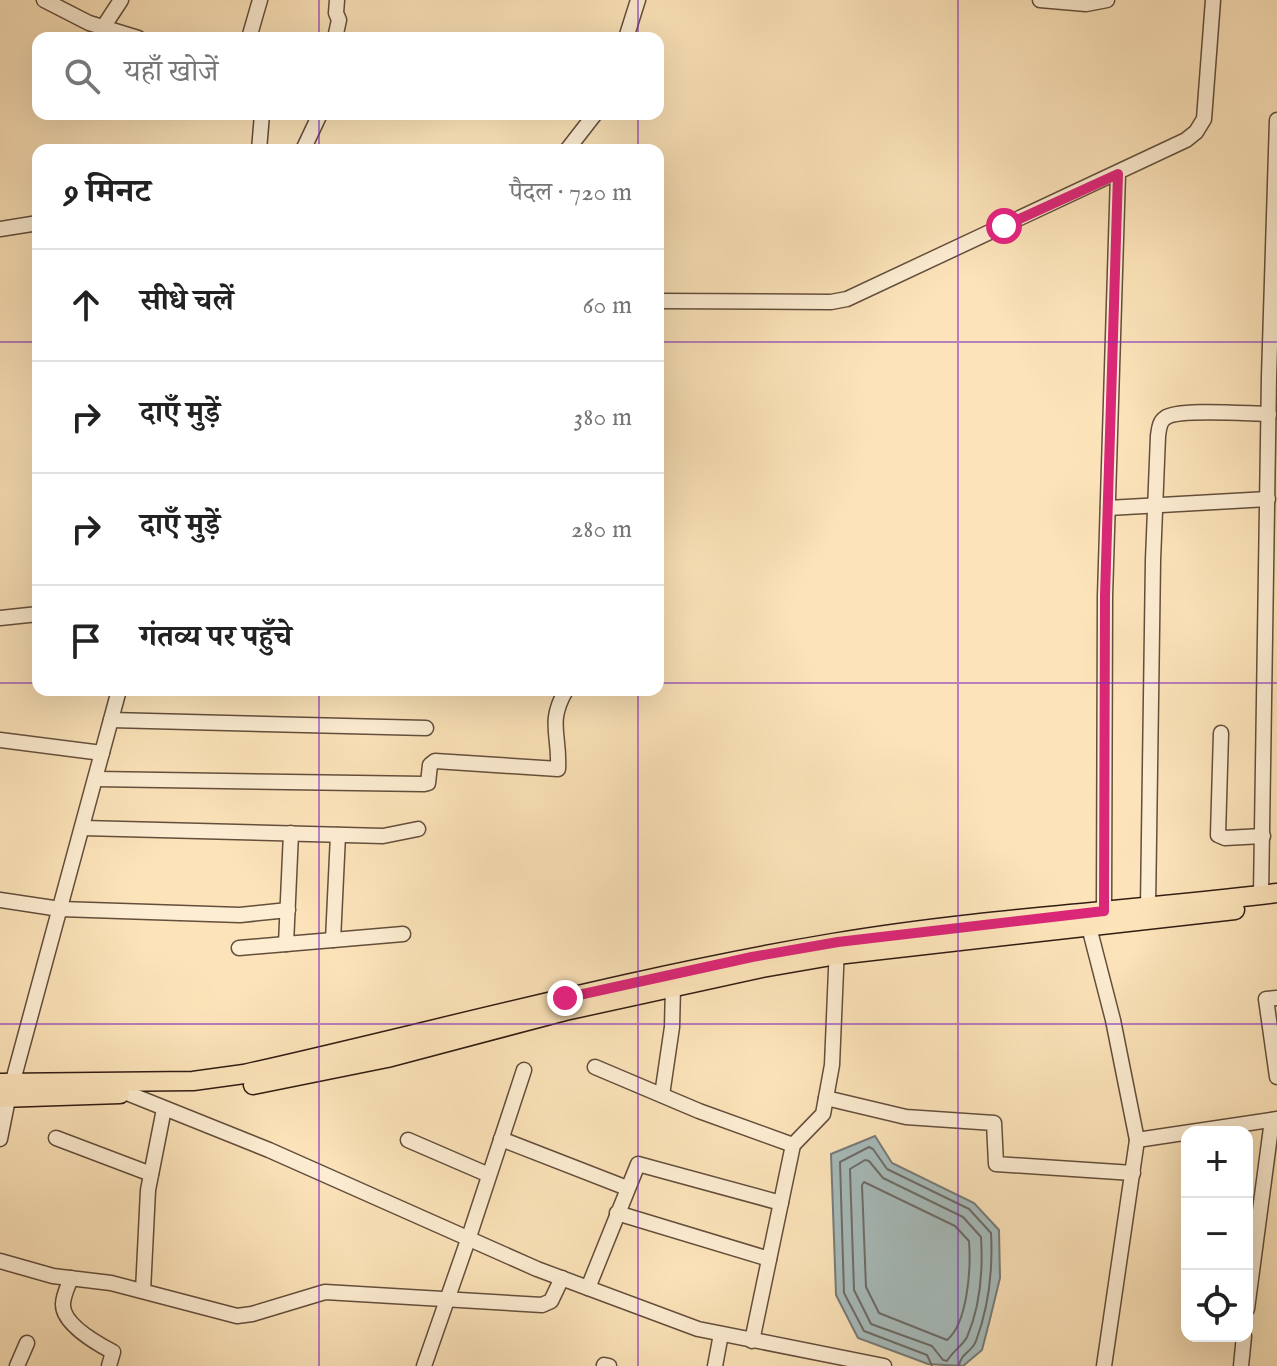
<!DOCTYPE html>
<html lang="hi">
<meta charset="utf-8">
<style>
:root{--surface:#fff;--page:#f2f2f2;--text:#222;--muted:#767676;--line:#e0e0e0}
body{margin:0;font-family:"IM FELL English","Noto Serif Devanagari",serif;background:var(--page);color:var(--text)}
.controls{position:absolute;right:24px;bottom:24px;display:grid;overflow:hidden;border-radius:16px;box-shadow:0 8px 32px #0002}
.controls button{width:72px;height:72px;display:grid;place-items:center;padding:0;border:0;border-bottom:2px solid var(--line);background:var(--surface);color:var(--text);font:40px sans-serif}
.stop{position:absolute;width:24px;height:24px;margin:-18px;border:6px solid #db2777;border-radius:50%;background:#fff}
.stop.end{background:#db2777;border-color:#fff;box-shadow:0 2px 8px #0008}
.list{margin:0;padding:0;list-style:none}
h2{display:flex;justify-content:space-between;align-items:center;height:104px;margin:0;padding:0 32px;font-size:34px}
h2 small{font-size:26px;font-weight:400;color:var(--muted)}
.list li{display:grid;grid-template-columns:52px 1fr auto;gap:24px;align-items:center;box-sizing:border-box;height:112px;padding:0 32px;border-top:2px solid var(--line)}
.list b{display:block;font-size:30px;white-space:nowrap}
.list em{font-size:26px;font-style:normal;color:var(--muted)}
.icon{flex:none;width:44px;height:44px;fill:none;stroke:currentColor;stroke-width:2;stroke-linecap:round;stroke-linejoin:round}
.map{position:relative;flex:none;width:1277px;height:1366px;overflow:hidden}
.search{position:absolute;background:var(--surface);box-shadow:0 8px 32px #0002;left:32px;top:32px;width:632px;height:88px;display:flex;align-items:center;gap:20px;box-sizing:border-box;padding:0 28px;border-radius:16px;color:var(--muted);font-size:30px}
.panel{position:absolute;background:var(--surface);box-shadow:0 8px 32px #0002;left:32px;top:144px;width:632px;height:552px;border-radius:16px}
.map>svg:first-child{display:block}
</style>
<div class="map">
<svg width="1277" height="1366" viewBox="0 0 1277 1366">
<rect width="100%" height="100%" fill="#fce3b9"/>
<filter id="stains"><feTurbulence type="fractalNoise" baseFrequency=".0025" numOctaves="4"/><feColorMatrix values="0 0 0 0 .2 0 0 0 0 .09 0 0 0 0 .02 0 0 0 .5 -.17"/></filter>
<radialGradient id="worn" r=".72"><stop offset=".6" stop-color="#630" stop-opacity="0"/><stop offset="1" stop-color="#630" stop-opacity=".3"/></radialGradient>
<polygon fill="#a6bbbb" stroke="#777b78" stroke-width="2" points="875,1136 892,1163 974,1203 999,1230 1000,1278 989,1323 982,1350 963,1366 928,1364 858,1338 836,1295 831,1154"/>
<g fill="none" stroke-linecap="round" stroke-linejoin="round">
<g stroke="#6c6c67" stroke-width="2">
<path d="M865,1160L869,1161L883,1178L963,1217L981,1237C983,1269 980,1307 967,1337C963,1345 952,1352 947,1361L943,1360L932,1346L871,1324L854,1290L850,1169Z"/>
<path d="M864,1182L955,1226L969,1241C971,1267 968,1323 947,1340L879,1313L866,1287L862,1185Z"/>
<path d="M932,1366L927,1355L864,1331L844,1293L840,1162L869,1147L873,1149L887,1169L969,1209L991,1233C993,1270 989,1306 976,1341C972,1352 960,1354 959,1366"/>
</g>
<g stroke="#644e3c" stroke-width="17">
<g id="minor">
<polyline points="44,0 89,23 138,38"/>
<polyline points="1040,0 1086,4 1107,0"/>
<polyline points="104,26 121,0"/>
<polyline points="249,38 260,0"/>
<polyline points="335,38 339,20 336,13 337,0"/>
<polyline points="626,38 638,0"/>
<polyline points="259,150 262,114"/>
<polyline points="303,150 320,114"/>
<polyline points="567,150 595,114"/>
<polyline points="0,229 38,223"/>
<polyline points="658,301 831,302 847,299 1186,140 1196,132 1204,119 1213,0"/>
<polyline points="1108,508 1268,499"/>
<polyline points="0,618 38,614"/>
<polyline points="111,720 426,728"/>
<polyline points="1221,733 1218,835 1225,838 1263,836"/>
<polyline points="0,740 102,753"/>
<path d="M96,779L424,784L428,783L430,765L435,761L558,769C560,734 547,723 566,690"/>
<polyline points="83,828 383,836 418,829"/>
<polyline points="291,833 286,944 403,934"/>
<polyline points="1261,895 1269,377 1277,120"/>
<polyline points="0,900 60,909 240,915 288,910"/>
<path d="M1148,907L1153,560L1158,436C1159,430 1159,422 1165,418C1178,408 1249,414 1269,414"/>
<polyline points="1104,911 1105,596 1118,174"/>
<polyline points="1089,927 1113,1020 1137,1140 1104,1366"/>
<polyline points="333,940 338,835"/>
<polyline points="239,948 286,944"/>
<polyline points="1277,998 1266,999 1277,1077"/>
<polyline points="595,1067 699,1111 793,1145"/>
<polyline points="112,1087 269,1150 537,1269 698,1329 884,1366"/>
<polyline points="662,1095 672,1027 673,987"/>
<polyline points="826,1098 906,1117 994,1123 996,1164 1133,1173"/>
<polyline points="56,1138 151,1174"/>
<polyline points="0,1139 8,1099 119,690"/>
<polyline points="501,1139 627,1188"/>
<polyline points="408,1140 489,1175"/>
<polyline points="1137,1140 1277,1119"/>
<polyline points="617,1213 769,1259"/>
<polyline points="0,1261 53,1276 111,1283 237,1316 252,1314 325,1292 542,1305 551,1301 562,1278"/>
<path d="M71,1278C68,1286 63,1296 63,1304C62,1324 98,1344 113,1352L109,1366"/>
<polyline points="588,1288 638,1164 781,1203"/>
<polyline points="143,1291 148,1190 164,1109"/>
<polyline points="1247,1309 1272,1120"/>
<polyline points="752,1341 793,1145 823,1114 832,1065 837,946"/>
<polyline points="604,1365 609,1366"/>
<polyline points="17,1366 27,1343"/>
<polyline points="424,1366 469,1237 524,1070"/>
<polyline points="715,1366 721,1334"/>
<polyline points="1241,1366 1244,1336"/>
</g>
</g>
<g stroke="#311c13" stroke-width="21">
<g id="major">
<path d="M0,1083L193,1081L244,1074C440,1030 635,976 833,943C980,918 1130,911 1277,893"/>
<polyline points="253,1085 387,1058 565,1011 762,968 837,955 1235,910"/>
<polyline points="0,1098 120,1094"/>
</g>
</g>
<use href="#minor" stroke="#fdedd2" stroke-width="14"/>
<use href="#major" stroke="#fce3b9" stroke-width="18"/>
</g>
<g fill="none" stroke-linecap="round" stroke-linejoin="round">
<polyline stroke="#db2777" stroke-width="10" points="565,998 752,957 838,942 1104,911 1105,596 1118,174 1004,226"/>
</g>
<path fill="none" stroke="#7b2cbf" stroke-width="2" stroke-opacity="0.55" d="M319,0V38M638,0V38M958,0V1366M319,114V150M638,114V150M0,342H38M658,342H1277M0,683H38M658,683H1277M319,690V1366M638,690V1366M0,1024H1277"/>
<rect width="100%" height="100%" filter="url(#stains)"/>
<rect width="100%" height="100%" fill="url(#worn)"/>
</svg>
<div class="controls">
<button>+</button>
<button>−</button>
<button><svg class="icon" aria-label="locate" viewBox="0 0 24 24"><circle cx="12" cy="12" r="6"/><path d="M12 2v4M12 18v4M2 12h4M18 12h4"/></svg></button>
</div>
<div class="stop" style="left:1004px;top:226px"></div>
<div class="stop end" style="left:565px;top:998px"></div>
<div class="search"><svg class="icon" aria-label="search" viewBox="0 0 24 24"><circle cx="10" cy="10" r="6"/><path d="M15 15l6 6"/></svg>यहाँ खोजें</div>
<section class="panel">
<h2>9 मिनट<small>पैदल · 720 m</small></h2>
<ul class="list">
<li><svg class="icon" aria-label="ahead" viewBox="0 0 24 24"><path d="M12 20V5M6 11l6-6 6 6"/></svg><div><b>सीधे चलें</b></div><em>60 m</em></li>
<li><svg class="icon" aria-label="right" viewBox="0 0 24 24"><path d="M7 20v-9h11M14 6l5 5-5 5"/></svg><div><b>दाएँ मुड़ें</b></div><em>380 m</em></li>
<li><svg class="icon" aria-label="right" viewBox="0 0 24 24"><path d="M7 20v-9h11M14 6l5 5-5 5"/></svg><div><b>दाएँ मुड़ें</b></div><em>280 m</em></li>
<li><svg class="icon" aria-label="arrive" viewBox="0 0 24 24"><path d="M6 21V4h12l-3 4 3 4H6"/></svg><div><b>गंतव्य पर पहुँचे</b></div></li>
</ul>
</section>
</div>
